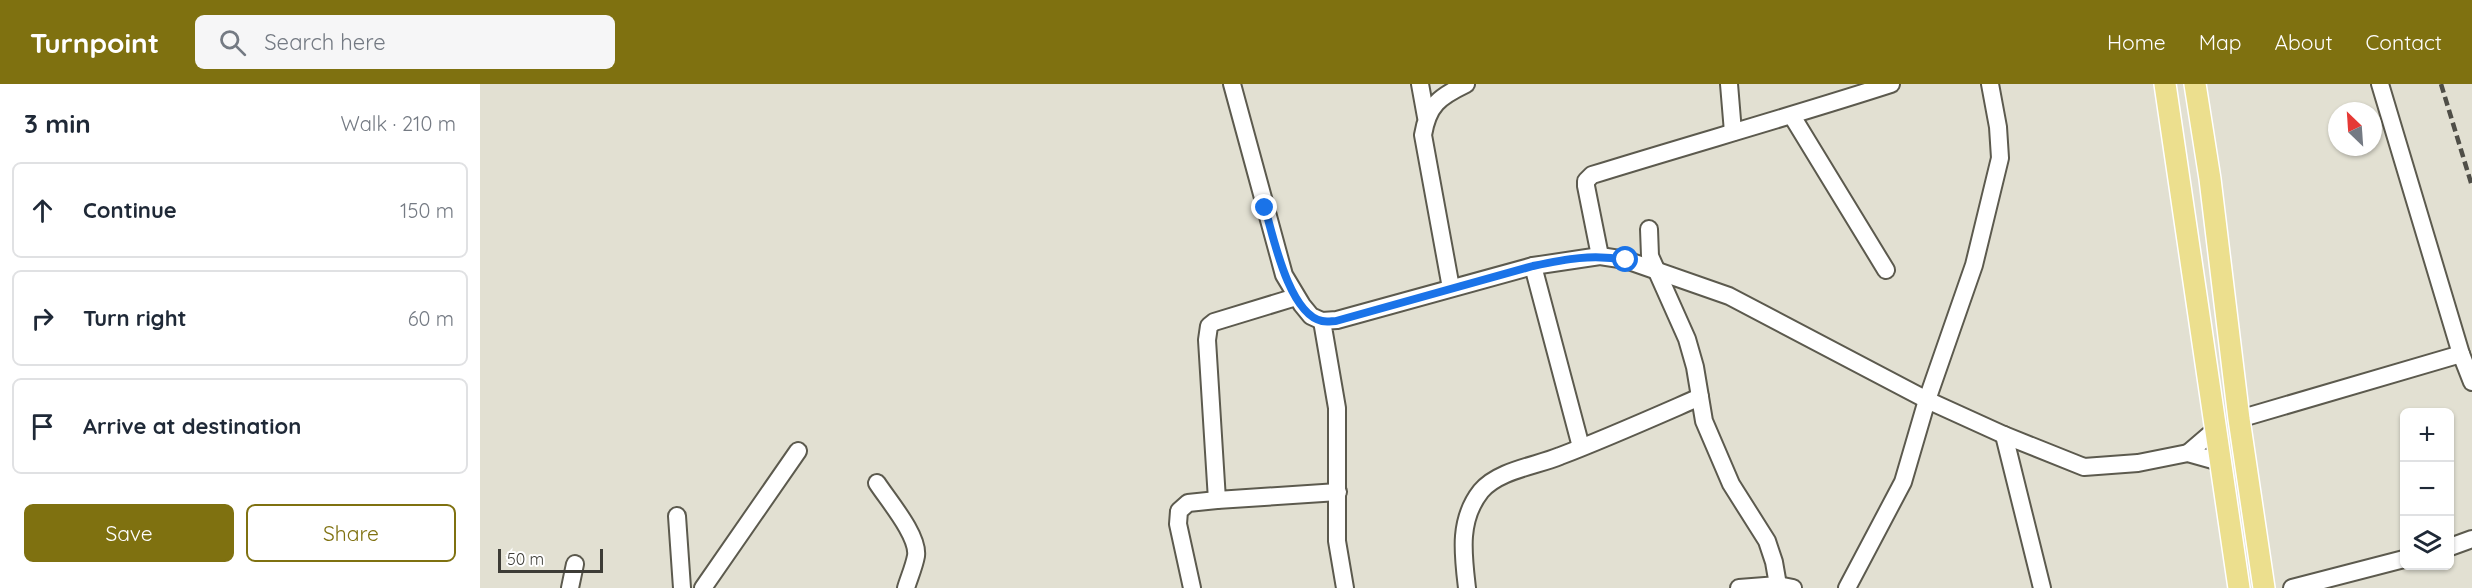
<!DOCTYPE html>
<meta charset="utf-8">
<style>
:root{--surface:#fff;--page:#f6f6f7;--text:#1f2937;--muted:#747a83;--line:#e0e1e3;--accent:#7f7110}
body{margin:0;font-family:Quicksand,sans-serif;background:var(--page);color:var(--text)}
.controls{position:absolute;right:18px;bottom:18px;display:grid;overflow:hidden;border-radius:9px;box-shadow:0 2px 4px #0004}
.controls button{width:54px;height:54px;display:grid;place-items:center;padding:0;border:0;border-bottom:2px solid var(--line);background:var(--surface);color:var(--text);font:30px sans-serif}
.compass{position:absolute;left:1848px;top:18px;width:54px;height:54px;border-radius:50%;background:var(--surface);box-shadow:0 2px 4px #0004;rotate:335deg}
.scale{position:absolute;left:18px;bottom:15px;width:105px;box-sizing:border-box;padding-left:6px;border:3px solid #3d3c36;border-top:0;font-size:16px;line-height:21px;white-space:nowrap;color:#3d3c36;-webkit-text-stroke:4px #fff;paint-order:stroke}
.stop{position:absolute;width:18px;height:18px;margin:-14px;border:4px solid #1a73e8;border-radius:50%;background:#fff}
.stop.end{background:#1a73e8;border-color:#fff;box-shadow:0 2px 6px #0008}
.list{margin:0;padding:0;list-style:none}
h2{display:flex;justify-content:space-between;align-items:center;height:78px;margin:0;padding:0 24px;font-size:26px}
h2 small{font-size:20px;font-weight:400;color:var(--muted)}
.list li{display:grid;grid-template-columns:39px 1fr auto;gap:18px;align-items:center;box-sizing:border-box;height:96px;margin:0 12px 12px;padding:0 12px;border:2px solid var(--line);border-radius:9px}
.list b{display:block;font-size:22px;white-space:nowrap}
.list em{font-size:20px;font-style:normal;color:var(--muted)}
.actions{display:flex;gap:12px;padding:18px 24px}
.actions a{flex:1;padding:14px 0;border:2px solid var(--accent);border-radius:9px;text-align:center;font-size:21px;color:var(--accent)}
.actions .main{background:var(--accent);color:#fff}
.icon{flex:none;width:33px;height:33px;fill:none;stroke:currentColor;stroke-width:2;stroke-linecap:round;stroke-linejoin:round}
.map{position:relative;flex:none;width:1992px;height:504px;overflow:hidden}
header{display:flex;align-items:center;gap:36px;box-sizing:border-box;height:84px;padding:0 30px;background:var(--accent);color:#fff}
header strong{font-size:28px}
nav{display:flex;gap:33px;margin-inline-start:auto;font-size:21px}
.search{width:420px;height:54px;background:var(--page);display:flex;align-items:center;gap:15px;box-sizing:border-box;padding:0 21px;border-radius:9px;color:var(--muted);font-size:22px}
main{display:flex}
aside{flex:1;background:var(--surface)}
.map>svg:first-child{display:block}
</style>
<header>
<strong>Turnpoint</strong>
<div class="search"><svg class="icon" aria-label="search" viewBox="0 0 24 24"><circle cx="10" cy="10" r="6"/><path d="M15 15l6 6"/></svg>Search here</div>
<nav><a>Home</a><a>Map</a><a>About</a><a>Contact</a></nav>
</header>
<main>
<aside>
<h2>3 min<small>Walk · 210 m</small></h2>
<ul class="list">
<li><svg class="icon" aria-label="ahead" viewBox="0 0 24 24"><path d="M12 20V5M6 11l6-6 6 6"/></svg><div><b>Continue</b></div><em>150 m</em></li>
<li><svg class="icon" aria-label="right" viewBox="0 0 24 24"><path d="M7 20v-9h11M14 6l5 5-5 5"/></svg><div><b>Turn right</b></div><em>60 m</em></li>
<li><svg class="icon" aria-label="arrive" viewBox="0 0 24 24"><path d="M6 21V4h12l-3 4 3 4H6"/></svg><div><b>Arrive at destination</b></div></li>
</ul>
<div class="actions"><a class="main">Save</a><a>Share</a></div>
</aside>
<div class="map">
<svg width="1992" height="504" viewBox="0 0 1992 504">
<rect width="100%" height="100%" fill="#e2e0d2"/>
<g fill="none" stroke-linecap="round" stroke-linejoin="round">
<g stroke="#5c5a4e" stroke-width="20">
<g id="minor">
<polyline points="752,0 804,191 822,221 831,232 842,237"/>
<polyline points="940,0 946,33"/>
<polyline points="1249,0 1253,48"/>
<polyline points="1900,0 1981,270 1992,298"/>
<polyline points="1312,32 1406,186"/>
<polyline points="1169,145 1170,172 1207,255 1215,283 1224,337 1251,400 1287,457 1294,478 1298,501 1259,504"/>
<path d="M1120,172L1106,102V97L1112,91C1212,60 1312,32 1411,0"/>
<polyline points="1053,182 1101,363"/>
<path d="M971,204L943,51C948,21 959,13 986,0"/>
<polyline points="816,213 734,238 729,242 727,256 737,416 858,408"/>
<polyline points="1759,335 1981,270"/>
<polyline points="1524,351 1562,504"/>
<polyline points="1708,369 1736,345"/>
<path d="M397,399C408,416 439,452 436,472C434,483 429,494 426,504"/>
<polyline points="197,432 202,504"/>
<polyline points="1970,463 1992,455"/>
<polyline points="1298,501 1313,504"/>
<polyline points="90,504 95,480"/>
<polyline points="223,504 318,367"/>
<polyline points="712,504 698,440 699,427 708,419 737,416"/>
<polyline points="865,504 857,457 857,324 842,237 857,236 1053,182 1120,172 1146,176 1249,212 1447,316 1524,351 1604,383 1658,379 1708,369 1740,378"/>
<path d="M987,504C983,470 978,436 1001,407C1019,386 1056,382 1080,372C1127,354 1174,333 1220,313"/>
<polyline points="1367,504 1423,398 1447,316 1494,181 1520,74 1518,43 1510,0"/>
<polyline points="1812,504 1924,475"/>
</g>
</g>
<g stroke="#fff" stroke-width="24">
<g id="major">
<polyline points="1685,0 1759,504"/>
<polyline points="1715,0 1730,95 1759,335 1784,504"/>
</g>
</g>
<use href="#minor" stroke="#fff" stroke-width="16"/>
<use href="#major" stroke="#ecdf8e" stroke-width="21"/>
<polyline stroke="#4f4e47" stroke-width="4.5" stroke-dasharray="9 4.5" stroke-linecap="butt" points="1961,0 1992,102"/>
</g>
<g fill="none" stroke-linecap="round" stroke-linejoin="round">
<path stroke="#1a73e8" stroke-width="8" d="M785,124C793,152 809,230 842,237C847,238 852,237 856,237L1053,182C1086,175 1112,170 1146,176"/>
</g>
</svg>
<div class="controls">
<button>+</button>
<button>−</button>
<button><svg class="icon" aria-label="layers" viewBox="0 0 24 24"><path d="M12 4l9 5-9 5-9-5zM3 14l9 5 9-5"/></svg></button>
</div>
<svg class="compass" viewBox="-18 -18 36 36"><path d="M0-13l5 13h-10z" fill="#e53935"/><path d="M0 13l5-13h-10z" fill="#747a83"/></svg>
<div class="scale">50 m</div>
<div class="stop" style="left:1146px;top:176px"></div>
<div class="stop end" style="left:785px;top:124px"></div>
</div>
</main>
